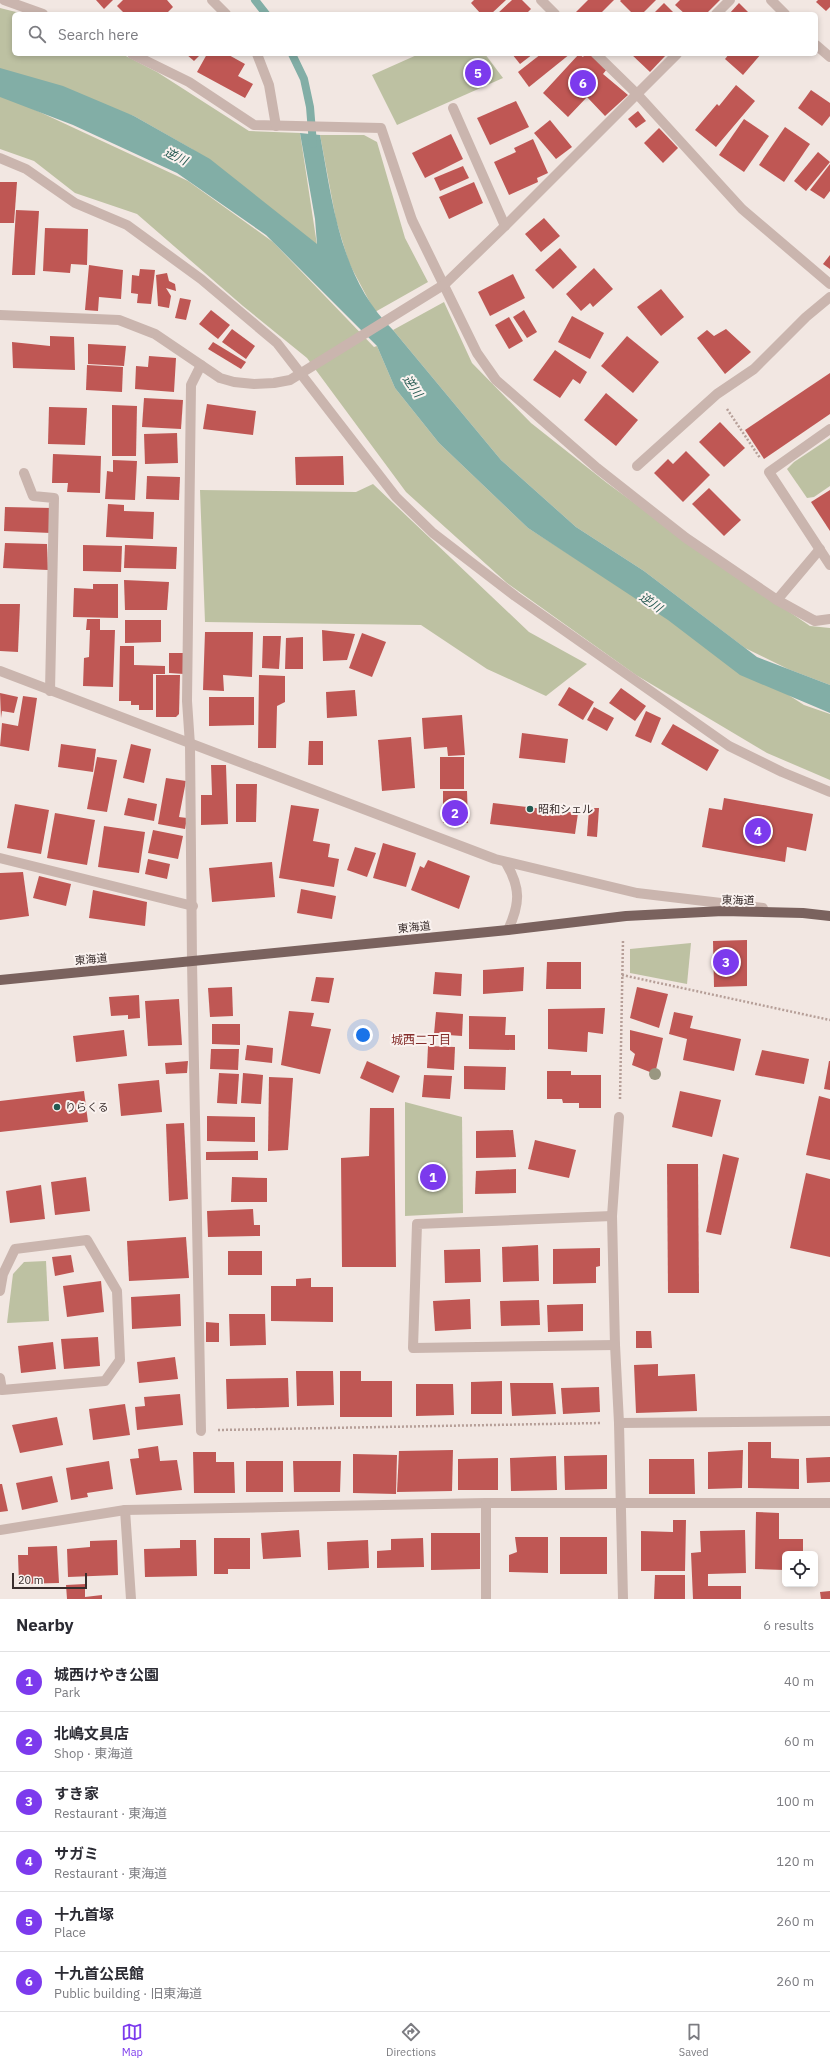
<!DOCTYPE html>
<meta charset="utf-8">
<style>
:root{--surface:#fff;--page:#f7f7f7;--text:#2b2b33;--muted:#7c7c81;--line:#e1e1e2;--accent:#7c3aed}
body{margin:0;font-family:"IBM Plex Sans","Noto Sans JP",sans-serif;background:var(--page);color:var(--text)}
.controls{position:absolute;right:12px;bottom:12px;display:grid;overflow:hidden;border-radius:6px;box-shadow:0 2px 6px #0003}
.controls button{width:36px;height:36px;display:grid;place-items:center;padding:0;border:0;border-bottom:1px solid var(--line);background:var(--surface);color:var(--text);font:20px sans-serif}
.scale{position:absolute;left:12px;bottom:10px;width:75px;box-sizing:border-box;padding-left:4px;border:2px solid #392d2c;border-top:0;font-size:11px;line-height:14px;white-space:nowrap;color:#392d2c;-webkit-text-stroke:3px #faf2ef;paint-order:stroke}
.you{position:absolute;left:363px;top:1035px;width:14px;height:14px;margin:-10px;border:3px solid #fff;border-radius:50%;background:#1a73e8;box-shadow:0 0 0 6px #1a73e833}
.badge{display:grid;place-items:center;width:26px;height:26px;border-radius:50%;background:var(--accent);color:#fff;font-size:13px;font-weight:700}
.pin{position:absolute;translate:-50% -50%;border:2px solid #fff;box-shadow:0 1px 4px #0006}
.list{margin:0;padding:0;list-style:none}
h2{display:flex;justify-content:space-between;align-items:center;height:52px;margin:0;padding:0 16px;font-size:17px}
h2 small{font-size:13px;font-weight:400;color:var(--muted)}
.list li{display:grid;grid-template-columns:26px 1fr auto;gap:12px;align-items:center;box-sizing:border-box;height:60px;padding:0 16px;border-top:1px solid var(--line)}
.list b{display:block;font-size:15px;white-space:nowrap}
.list p{margin:0;font-size:13px;white-space:nowrap;color:var(--muted)}
.list em{font-size:13px;font-style:normal;color:var(--muted)}
.icon{flex:none;width:22px;height:22px;fill:none;stroke:currentColor;stroke-width:2;stroke-linecap:round;stroke-linejoin:round}
.map{position:relative;flex:none;width:830px;height:1599px;overflow:hidden}
.search{position:absolute;background:var(--surface);box-shadow:0 2px 6px #0003;left:12px;right:12px;top:12px;height:44px;display:flex;align-items:center;gap:10px;box-sizing:border-box;padding:0 14px;border-radius:6px;color:var(--muted);font-size:15px}
.sheet{height:412px;background:var(--surface)}
nav{display:flex;justify-content:space-around;align-items:center;box-sizing:border-box;height:56px;border-top:1px solid var(--line);background:var(--surface);font-size:11px;color:var(--muted)}
nav a{display:grid;justify-items:center;gap:2px}
nav .on{color:var(--accent)}
.map>svg:first-child{display:block}
</style>
<div class="map">
<svg width="830" height="1599" viewBox="0 0 830 1599">
<rect width="100%" height="100%" fill="#f2e7e2"/>
<g fill="#bdc1a2">
<polygon points="0,8 24,14 14,14 14,54 122,54 157,72 249,131 300,133 317,245 192,149 134,116 0,74"/>
<polygon points="419,54 485,54 503,78 397,125 372,75"/>
<polygon points="0,96 16,101 188,181 273,242 374,347 377,346 395,388 439,443 528,528 804,705 830,714 830,780 767,753 636,675 507,583 406,492 307,358 243,306 137,214 75,193 34,161 0,149"/>
<polygon points="320,135 364,135 377,142 405,238 428,282 375,312 349,263 336,220"/>
<polygon points="444,302 472,363 531,423 607,483 700,551 810,626 830,628 830,685 788,669 745,648 644,571 576,527 501,460 393,330"/>
<polygon points="830,438 830,486 814,497 807,498 787,469 794,462"/>
<polygon points="373,484 529,632 587,664 546,696 487,669 421,625 205,622 200,490 356,492"/>
<polygon points="691,943 687,984 630,973 630,949"/>
<polygon points="405,1102 462,1117 463,1213 405,1216"/>
<polygon points="46,1261 49,1321 7,1323 13,1274 24,1262"/>
</g>
<path fill="#82aea6" d="M0,68L63,86L134,116L210,159L317,244L315,219L300,133L320,135C333,204 340,278 393,330L501,460L576,527L644,571L757,657L830,685V713L740,675L668,620L528,528L439,443L395,388L377,346L266,235L177,173L73,125L0,97Z"/>
<g fill="none" stroke-linecap="round" stroke-linejoin="round">
<g stroke="#82aea6" stroke-width="8">
<polyline points="255,0 266,14"/>
<polyline points="292,54 304,79 310,107 313,144"/>
</g>
</g>
<g fill="#bf5754">
<polygon points="96,0 113,0 104,9"/>
<polygon points="123,0 167,0 173,7 166,14 125,14 117,6"/>
<polygon points="474,0 506,0 491,14 481,14 471,3"/>
<polygon points="512,0 522,0 531,9 526,14 497,14"/>
<polygon points="588,0 614,0 600,14 578,14 576,12"/>
<polygon points="621,0 656,0 642,14 633,14 620,1"/>
<polygon points="680,0 720,0 706,14 685,14 675,5"/>
<polygon points="818,0 830,0 830,7 826,11 816,2"/>
<polygon points="664,3 675,14 653,14"/>
<polygon points="739,3 750,14 729,14"/>
<polygon points="186,54 201,54 194,61"/>
<polygon points="207,54 227,54 245,64 238,76 253,84 245,98 197,72"/>
<polygon points="512,54 533,54 520,64"/>
<polygon points="541,54 570,54 529,87 518,72"/>
<polygon points="579,54 583,57 585,54 589,54 607,69 603,74 628,95 605,116 587,97 568,117 543,93"/>
<polygon points="631,54 665,54 666,55 650,72"/>
<polygon points="729,54 761,54 743,75 725,59"/>
<polygon points="736,85 755,101 716,147 695,130 717,104 719,106"/>
<polygon points="811,90 830,103 830,116 822,126 798,108"/>
<polygon points="516,101 529,127 490,145 477,118"/>
<polygon points="638,111 646,121 636,128 628,119"/>
<polygon points="744,119 769,136 744,172 719,155"/>
<polygon points="550,120 572,147 556,159 534,133"/>
<polygon points="785,127 810,144 784,182 759,165"/>
<polygon points="659,128 678,148 663,163 644,143"/>
<polygon points="451,134 463,159 425,178 412,153"/>
<polygon points="533,139 548,173 537,178 538,182 509,195 494,162 516,152 514,148"/>
<polygon points="818,152 830,162 806,191 794,181"/>
<polygon points="830,164 830,191 824,199 810,190"/>
<polygon points="463,166 469,178 440,191 434,178"/>
<polygon points="0,182 17,182 14,223 0,223"/>
<polygon points="474,182 483,203 449,219 439,197"/>
<polygon points="16,210 39,211 35,275 12,275"/>
<polygon points="544,218 560,236 541,252 525,234"/>
<polygon points="45,228 88,229 87,265 71,264 70,273 43,271"/>
<polygon points="560,248 577,267 553,289 535,270"/>
<polygon points="830,255 830,269 823,264"/>
<polygon points="89,265 123,270 121,299 99,297 98,311 85,310"/>
<polygon points="594,268 613,289 593,307 590,303 581,311 566,294"/>
<polygon points="140,269 155,270 151,304 137,303 138,294 131,293 132,275 139,276"/>
<polygon points="167,273 169,281 175,284 176,291 166,288 171,296 169,308 158,306 156,275"/>
<polygon points="513,274 525,298 490,316 478,292"/>
<polygon points="661,289 684,317 661,336 637,307"/>
<polygon points="180,298 191,300 186,320 175,318"/>
<polygon points="211,310 230,325 218,339 199,324"/>
<polygon points="524,310 537,332 527,338 513,317"/>
<polygon points="572,316 604,333 590,359 558,342"/>
<polygon points="509,317 523,341 509,349 495,325"/>
<polygon points="232,329 255,346 246,359 222,342"/>
<polygon points="726,329 751,352 725,374 697,338 707,330 714,336"/>
<polygon points="50,336 74,337 75,370 13,368 12,342 50,346"/>
<polygon points="627,336 659,362 633,393 601,366"/>
<polygon points="213,342 246,362 241,369 208,349"/>
<polygon points="88,344 126,346 124,366 88,364"/>
<polygon points="555,350 587,372 580,384 573,379 560,398 533,380"/>
<polygon points="149,356 176,358 174,392 135,389 136,366 148,367"/>
<polygon points="87,365 123,367 122,392 86,390"/>
<polygon points="830,373 830,414 764,459 745,430"/>
<polygon points="606,393 638,420 616,446 584,420"/>
<polygon points="144,398 183,400 181,429 142,427"/>
<polygon points="207,404 256,411 253,435 203,429"/>
<polygon points="112,405 137,406 136,456 112,456"/>
<polygon points="49,407 87,408 85,445 48,444"/>
<polygon points="720,422 745,448 724,467 699,442"/>
<polygon points="177,433 178,463 145,464 144,434"/>
<polygon points="686,451 710,475 683,502 654,473 668,459 673,464"/>
<polygon points="53,454 101,456 100,493 67,492 68,483 52,483"/>
<polygon points="343,456 344,485 296,485 295,457"/>
<polygon points="113,460 137,461 135,500 105,499 107,471 113,472"/>
<polygon points="147,476 180,477 179,500 146,499"/>
<polygon points="709,488 741,520 724,536 692,504"/>
<polygon points="830,490 830,531 811,502"/>
<polygon points="108,504 124,505 124,511 154,512 153,539 106,537"/>
<polygon points="5,507 52,508 51,533 4,531"/>
<polygon points="5,543 47,544 48,570 3,568"/>
<polygon points="83,545 122,546 121,572 83,571"/>
<polygon points="125,545 177,547 176,569 124,568"/>
<polygon points="124,580 169,582 167,610 125,610"/>
<polygon points="93,584 118,584 118,618 73,617 74,588 93,589"/>
<polygon points="0,604 20,604 18,652 0,651"/>
<polygon points="87,619 100,619 100,630 115,630 113,687 83,686 84,658 89,657 90,630 86,630"/>
<polygon points="125,620 161,620 161,642 125,643"/>
<polygon points="322,630 355,634 347,660 323,661"/>
<polygon points="205,632 253,632 252,677 223,675 224,691 203,690"/>
<polygon points="362,633 386,642 372,677 349,668"/>
<polygon points="263,636 281,636 279,669 262,668"/>
<polygon points="303,637 303,669 285,669 286,638"/>
<polygon points="120,646 134,646 134,665 165,666 165,674 153,674 153,710 139,710 139,705 131,705 131,701 119,701"/>
<polygon points="169,653 184,653 184,674 169,673"/>
<polygon points="156,675 180,675 179,714 176,717 156,717"/>
<polygon points="259,675 285,676 285,702 277,706 276,748 258,748"/>
<polygon points="569,687 594,702 583,720 558,705"/>
<polygon points="621,688 646,706 635,721 609,703"/>
<polygon points="355,690 357,716 327,718 326,692"/>
<polygon points="0,693 18,697 14,713 2,711 1,718"/>
<polygon points="23,696 37,698 29,751 0,746 2,723 18,726"/>
<polygon points="209,697 254,697 254,725 209,726"/>
<polygon points="594,707 614,718 607,731 587,720"/>
<polygon points="646,711 661,718 651,743 635,736"/>
<polygon points="462,715 465,755 448,756 447,747 424,749 422,718"/>
<polygon points="673,724 719,750 707,771 661,744"/>
<polygon points="522,733 568,739 565,763 519,758"/>
<polygon points="411,737 415,788 382,791 378,740"/>
<polygon points="309,741 323,741 323,765 308,765"/>
<polygon points="61,744 96,749 93,772 58,767"/>
<polygon points="131,744 151,749 144,783 123,778"/>
<polygon points="97,757 117,760 107,812 87,809"/>
<rect x="440" y="757" width="24" height="32"/>
<polygon points="211,765 226,765 228,824 201,825 201,795 212,795"/>
<polygon points="166,778 186,781 179,817 187,818 185,829 158,824"/>
<polygon points="236,784 257,784 256,822 236,822"/>
<polygon points="443,791 467,791 468,823 443,823"/>
<polygon points="128,798 157,804 154,821 124,815"/>
<polygon points="724,798 813,814 806,851 787,847 785,862 702,847 709,808 722,810"/>
<polygon points="493,803 578,813 575,834 490,824"/>
<polygon points="15,804 49,810 41,854 7,848"/>
<polygon points="291,805 319,809 313,841 330,844 328,857 339,859 334,887 279,878"/>
<polygon points="589,808 599,808 597,837 587,836"/>
<polygon points="55,813 95,820 87,865 47,858"/>
<polygon points="104,826 145,832 139,873 98,867"/>
<polygon points="153,830 183,836 178,859 148,853"/>
<polygon points="383,843 416,853 406,887 373,878"/>
<polygon points="355,847 376,853 367,877 347,870"/>
<polygon points="148,859 170,864 167,879 145,874"/>
<polygon points="428,860 470,876 459,909 411,890 420,866 424,868"/>
<polygon points="272,862 275,897 212,902 209,868"/>
<polygon points="23,872 29,916 0,920 0,873"/>
<polygon points="39,876 71,884 66,906 33,898"/>
<polygon points="301,889 336,896 332,919 297,913"/>
<polygon points="93,890 147,902 145,926 89,918"/>
<polygon points="747,940 747,986 714,987 713,941"/>
<polygon points="547,962 581,962 581,989 546,989"/>
<polygon points="524,967 523,991 483,994 483,970"/>
<polygon points="435,972 462,974 461,996 433,994"/>
<polygon points="316,977 334,978 329,1003 311,1001"/>
<polygon points="232,987 233,1016 210,1017 208,988"/>
<polygon points="637,987 668,994 659,1028 630,1018"/>
<polygon points="139,995 140,1018 128,1019 128,1015 111,1016 109,997"/>
<polygon points="179,999 182,1045 148,1046 145,1001"/>
<polygon points="605,1008 603,1034 588,1032 587,1052 548,1049 548,1009"/>
<polygon points="289,1011 314,1013 311,1026 331,1029 320,1074 281,1065"/>
<polygon points="436,1012 463,1014 462,1036 434,1034"/>
<polygon points="674,1012 693,1016 690,1028 741,1039 734,1071 683,1060 687,1039 669,1034"/>
<polygon points="469,1016 506,1017 505,1035 515,1035 515,1050 469,1049"/>
<polygon points="212,1024 240,1024 240,1045 212,1044"/>
<polygon points="124,1030 127,1056 76,1062 73,1036"/>
<polygon points="630,1030 663,1038 655,1074 632,1065 635,1054 630,1050"/>
<polygon points="247,1045 273,1048 272,1063 245,1060"/>
<polygon points="428,1046 455,1047 454,1070 427,1068"/>
<polygon points="211,1049 239,1049 238,1070 210,1069"/>
<polygon points="762,1050 809,1059 804,1084 755,1075"/>
<polygon points="188,1061 187,1073 166,1074 165,1063"/>
<polygon points="367,1061 400,1076 393,1093 360,1078"/>
<polygon points="829,1061 830,1061 830,1090 824,1089"/>
<polygon points="464,1066 506,1067 505,1090 464,1089"/>
<polygon points="547,1071 571,1071 571,1075 601,1075 601,1108 579,1108 579,1103 563,1103 562,1099 547,1099"/>
<polygon points="219,1073 239,1074 237,1104 217,1103"/>
<polygon points="243,1073 263,1075 261,1104 241,1103"/>
<polygon points="424,1075 452,1076 450,1099 422,1097"/>
<polygon points="269,1077 293,1078 288,1150 268,1151"/>
<polygon points="159,1080 162,1112 121,1116 118,1084"/>
<polygon points="84,1091 88,1122 0,1132 0,1101"/>
<polygon points="680,1091 721,1100 712,1137 672,1127"/>
<polygon points="819,1096 830,1099 830,1160 806,1155"/>
<polygon points="370,1108 394,1108 396,1267 342,1267 341,1158 369,1156"/>
<polygon points="207,1116 255,1117 255,1142 207,1141"/>
<polygon points="184,1123 188,1199 169,1201 166,1124"/>
<polygon points="513,1130 516,1157 476,1158 476,1131"/>
<polygon points="535,1140 576,1150 569,1178 528,1169"/>
<polygon points="258,1151 258,1160 206,1160 206,1152"/>
<polygon points="723,1154 739,1158 721,1235 706,1232"/>
<polygon points="667,1164 698,1164 699,1293 668,1293"/>
<polygon points="516,1169 516,1193 475,1194 476,1171"/>
<polygon points="806,1173 830,1179 830,1257 790,1248"/>
<polygon points="86,1177 90,1211 55,1215 51,1182"/>
<polygon points="232,1177 267,1178 267,1202 231,1202"/>
<polygon points="41,1185 45,1219 10,1223 6,1191"/>
<polygon points="253,1209 254,1225 260,1225 260,1236 208,1237 207,1211"/>
<polygon points="186,1237 189,1278 129,1281 127,1241"/>
<polygon points="538,1245 539,1281 503,1282 502,1247"/>
<polygon points="600,1248 600,1266 596,1267 596,1283 553,1284 553,1249"/>
<polygon points="480,1249 481,1282 445,1283 444,1250"/>
<rect x="228" y="1251" width="34" height="24"/>
<polygon points="71,1255 74,1272 55,1276 52,1257"/>
<polygon points="311,1278 311,1287 333,1287 333,1322 271,1321 271,1286 296,1286 296,1279"/>
<polygon points="101,1281 104,1312 67,1317 63,1286"/>
<polygon points="180,1294 181,1326 132,1329 131,1297"/>
<polygon points="470,1299 471,1329 435,1331 433,1301"/>
<polygon points="539,1300 540,1325 501,1326 500,1301"/>
<polygon points="583,1304 583,1331 548,1332 547,1305"/>
<polygon points="229,1314 265,1314 266,1345 230,1346"/>
<polygon points="206,1322 219,1323 219,1342 206,1342"/>
<polygon points="636,1331 651,1331 652,1348 636,1348"/>
<polygon points="98,1337 100,1366 64,1369 61,1339"/>
<polygon points="53,1342 56,1369 21,1373 18,1346"/>
<polygon points="175,1357 178,1379 139,1383 137,1362"/>
<polygon points="658,1364 658,1376 695,1374 697,1411 636,1413 634,1365"/>
<polygon points="296,1371 333,1371 334,1405 297,1406"/>
<polygon points="340,1371 361,1371 361,1381 392,1381 392,1417 340,1417"/>
<polygon points="288,1378 289,1407 227,1409 226,1379"/>
<polygon points="502,1381 502,1414 471,1414 471,1382"/>
<polygon points="510,1383 553,1383 556,1414 512,1416"/>
<polygon points="416,1384 453,1384 454,1415 416,1416"/>
<polygon points="599,1387 600,1412 563,1414 561,1388"/>
<polygon points="180,1394 183,1425 137,1430 135,1407 145,1406 144,1397"/>
<polygon points="125,1404 130,1435 93,1440 89,1409"/>
<polygon points="57,1417 63,1445 20,1453 12,1425"/>
<polygon points="748,1442 771,1442 771,1458 799,1459 799,1489 748,1488"/>
<polygon points="158,1446 160,1461 177,1460 182,1490 136,1495 130,1459 139,1458 138,1449"/>
<polygon points="453,1450 452,1491 397,1492 399,1451"/>
<polygon points="743,1450 742,1488 708,1489 708,1452"/>
<polygon points="193,1452 216,1452 216,1462 234,1462 235,1493 194,1493"/>
<polygon points="353,1454 397,1455 396,1494 353,1493"/>
<polygon points="607,1455 607,1489 565,1490 564,1456"/>
<polygon points="556,1456 557,1490 511,1491 510,1458"/>
<polygon points="830,1457 830,1482 807,1483 806,1458"/>
<polygon points="498,1458 498,1490 458,1490 458,1459"/>
<polygon points="649,1459 694,1459 695,1494 649,1494"/>
<polygon points="109,1461 113,1489 87,1493 88,1497 71,1500 66,1468"/>
<rect x="246" y="1461" width="37" height="31"/>
<polygon points="293,1461 341,1461 340,1492 294,1492"/>
<polygon points="52,1476 58,1502 22,1510 16,1483"/>
<polygon points="0,1484 2,1484 8,1511 0,1512"/>
<polygon points="756,1512 779,1513 779,1539 803,1539 803,1554 785,1554 785,1570 755,1569"/>
<polygon points="673,1520 686,1520 685,1571 641,1571 641,1531 673,1532"/>
<polygon points="299,1530 301,1557 263,1559 261,1533"/>
<polygon points="745,1530 746,1573 708,1574 708,1586 741,1586 741,1599 693,1599 691,1553 701,1552 700,1531"/>
<polygon points="431,1533 480,1533 480,1569 431,1570"/>
<polygon points="515,1537 548,1537 548,1573 509,1572 509,1555 517,1552"/>
<rect x="560" y="1537" width="47" height="37"/>
<polygon points="214,1538 250,1538 250,1569 228,1569 228,1574 214,1574"/>
<polygon points="423,1538 424,1567 377,1568 377,1551 391,1550 391,1539"/>
<polygon points="117,1540 118,1575 68,1577 67,1549 90,1547 90,1541"/>
<polygon points="180,1540 196,1540 197,1576 145,1577 144,1549 180,1548"/>
<polygon points="368,1540 369,1568 328,1570 327,1542"/>
<polygon points="57,1546 59,1583 19,1584 18,1555 28,1555 28,1547"/>
<polygon points="655,1575 685,1575 685,1599 654,1599"/>
<polygon points="85,1584 85,1597 102,1595 102,1599 67,1599 66,1585"/>
<polygon points="830,1591 830,1599 821,1599 820,1592"/>
</g>
<g fill="none" stroke-linecap="round" stroke-linejoin="round">
<g stroke="#b69f98" stroke-width="2.5" stroke-dasharray="2 2" stroke-linecap="butt">
<polyline points="727,409 760,458"/>
<polyline points="622,975 830,1020"/>
<polyline points="620,1099 623,940"/>
<polyline points="218,1430 601,1423"/>
</g>
<g stroke="#cab5ae" stroke-width="10">
<polyline points="4,0 43,14"/>
<polyline points="212,0 226,14"/>
<polyline points="541,0 555,14"/>
<polyline points="771,0 785,14"/>
<polyline points="716,14 730,0"/>
<polyline points="816,45 830,57"/>
<polyline points="132,54 189,82 254,125 381,128 412,220 477,353 496,380 597,468 686,538 777,600 815,621 830,619"/>
<polyline points="257,54 269,85 276,126"/>
<polyline points="596,54 637,94 742,209 830,284"/>
<polyline points="453,108 505,226"/>
<polyline points="0,158 26,169 75,203 127,225 201,279 277,343 396,497 433,533 515,596 729,746 782,772 830,792"/>
<polyline points="0,315 119,320 155,334 220,378 234,382 254,384 274,383 290,380 445,284 505,226 677,54"/>
<polyline points="830,429 769,472 830,565"/>
<polyline points="637,466 717,394 754,369 806,317 830,297"/>
<polyline points="24,473 33,496 54,498 50,691"/>
<polyline points="777,600 820,549"/>
<polyline points="0,671 495,859 637,893 763,908"/>
<polyline points="0,858 193,906"/>
<path d="M506,863C521,888 520,904 508,930"/>
<polyline points="619,1117 612,1216 615,1345 619,1423 623,1599"/>
<polyline points="612,1216 417,1224 413,1348 615,1345"/>
<polyline points="0,1291 3,1274 15,1249 87,1240 117,1291 120,1360 105,1381 2,1390 0,1378"/>
<polyline points="619,1423 830,1421"/>
<polyline points="201,1431 192,962 190,745 187,701 191,385 201,365"/>
<polyline points="125,1510 131,1599"/>
<polyline points="0,1530 125,1510 486,1503 830,1503"/>
<polyline points="486,1599 486,1503"/>
</g>
<polyline stroke="#7a625e" stroke-width="10" points="0,980 508,930 626,916 723,911 803,913 830,916"/>
</g>
<circle fill="#999781" cx="655" cy="1074" r="6"/>
<g fill="#245951" stroke="#faf2ef" stroke-width="1.5">
<circle cx="530" cy="809" r="4"/>
<circle cx="57" cy="1107" r="4"/>
</g>
<g text-anchor="middle" dominant-baseline="central" stroke-width="4" stroke-linejoin="round" paint-order="stroke">
<g font-size="11" fill="#392d2c" stroke="#faf2ef" text-anchor="start">
<text x="538" y="809">昭和シェル</text>
<text x="65" y="1107">りらくる</text>
</g>
<g font-size="11" fill="#392d2c" stroke="#faf2ef">
<text transform="translate(738 900) rotate(1)">東海道</text>
<text transform="translate(414 927) rotate(-6)">東海道</text>
<text transform="translate(91 959) rotate(-5)">東海道</text>
</g>
<g font-size="12" font-style="italic" fill="#245951" stroke="#faf2ef">
<text transform="translate(176 156) rotate(26)">逆川</text>
<text transform="translate(413 386) rotate(55)">逆川</text>
<text transform="translate(651 602) rotate(35)">逆川</text>
</g>
<g font-size="12" fill="#842c2a" stroke="#faf2ef">
<text x="421" y="1039">城西二丁目</text>
</g>
</g>
</svg>
<div class="controls">
<button><svg class="icon" aria-label="locate" viewBox="0 0 24 24"><circle cx="12" cy="12" r="6"/><path d="M12 2v4M12 18v4M2 12h4M18 12h4"/></svg></button>
</div>
<div class="scale">20 m</div>
<div class="you"></div>
<div class="pin badge" style="left:433px;top:1177px">1</div>
<div class="pin badge" style="left:455px;top:813px">2</div>
<div class="pin badge" style="left:726px;top:962px">3</div>
<div class="pin badge" style="left:758px;top:831px">4</div>
<div class="pin badge" style="left:478px;top:73px">5</div>
<div class="pin badge" style="left:583px;top:83px">6</div>
<div class="search"><svg class="icon" aria-label="search" viewBox="0 0 24 24"><circle cx="10" cy="10" r="6"/><path d="M15 15l6 6"/></svg>Search here</div>
</div>
<section class="sheet">
<h2>Nearby<small>6 results</small></h2>
<ul class="list">
<li><span class="badge">1</span><div><b>城西けやき公園</b><p>Park</p></div><em>40 m</em></li>
<li><span class="badge">2</span><div><b>北嶋文具店</b><p>Shop · 東海道</p></div><em>60 m</em></li>
<li><span class="badge">3</span><div><b>すき家</b><p>Restaurant · 東海道</p></div><em>100 m</em></li>
<li><span class="badge">4</span><div><b>サガミ</b><p>Restaurant · 東海道</p></div><em>120 m</em></li>
<li><span class="badge">5</span><div><b>十九首塚</b><p>Place</p></div><em>260 m</em></li>
<li><span class="badge">6</span><div><b>十九首公民館</b><p>Public building · 旧東海道</p></div><em>260 m</em></li>
</ul>
</section>
<nav>
<a class="on"><svg class="icon" aria-label="map" viewBox="0 0 24 24"><path d="M3 6l6-2 6 2 6-2v14l-6 2-6-2-6 2zM9 4v14M15 6v14"/></svg>Map</a>
<a><svg class="icon" aria-label="directions" viewBox="0 0 24 24"><path d="M12 3l9 9-9 9-9-9zM9 14v-3h6M13 9l2 2-2 2"/></svg>Directions</a>
<a><svg class="icon" aria-label="saved" viewBox="0 0 24 24"><path d="M7 4h10v16l-5-4-5 4z"/></svg>Saved</a>
</nav>
